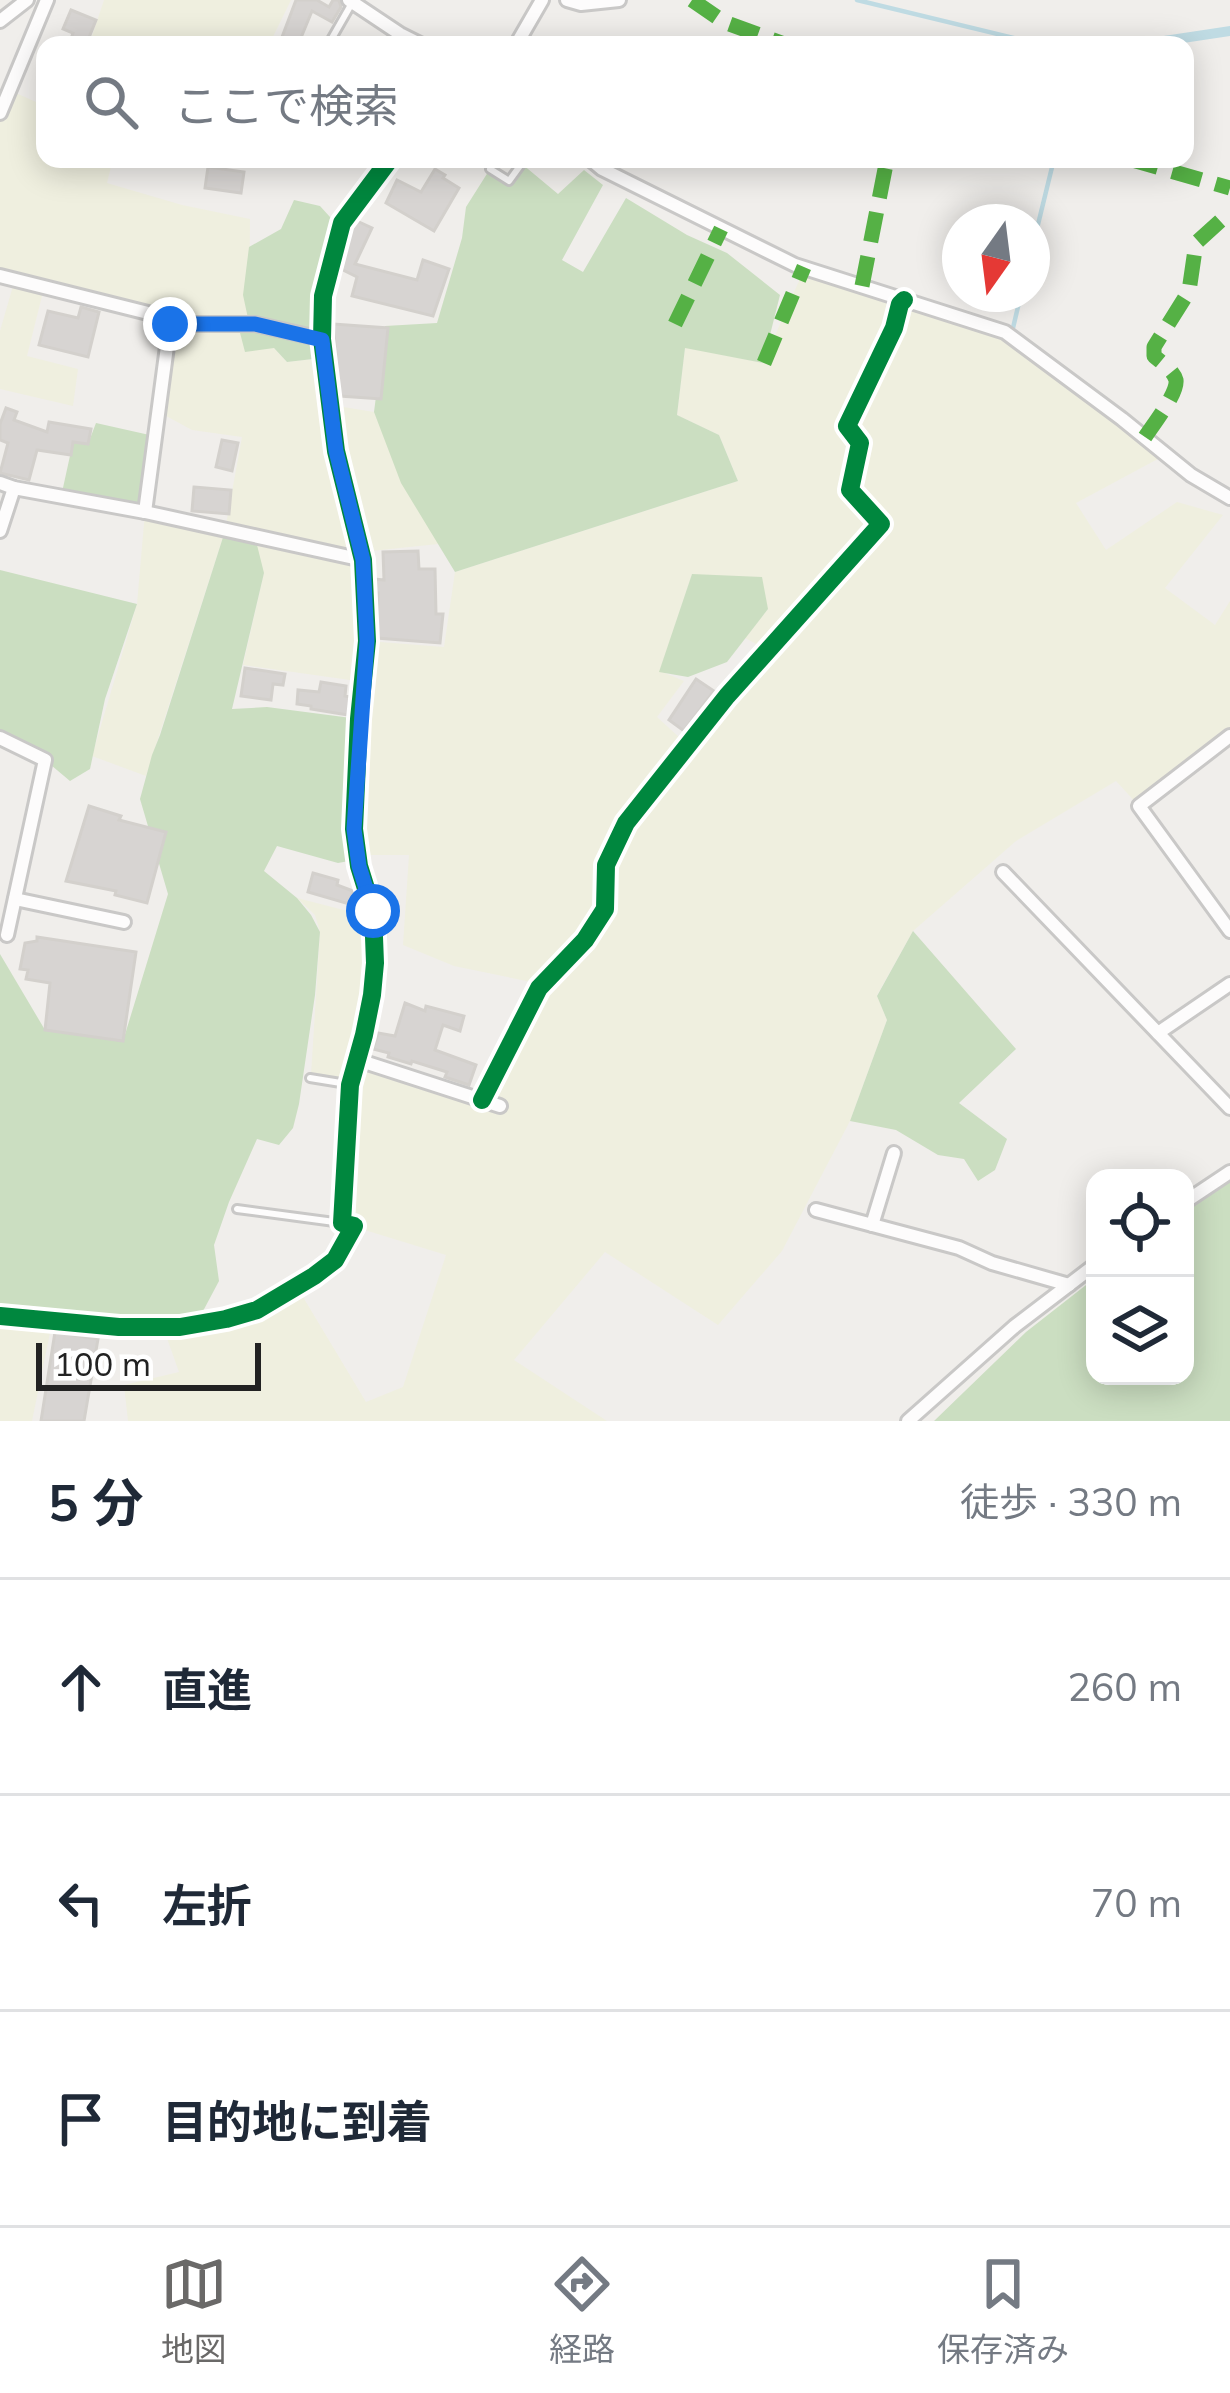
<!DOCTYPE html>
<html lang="ja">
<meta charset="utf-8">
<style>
:root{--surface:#fff;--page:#f6f6f7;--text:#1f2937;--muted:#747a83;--line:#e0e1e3;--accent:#6a6968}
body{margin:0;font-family:Mulish,"Noto Sans JP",sans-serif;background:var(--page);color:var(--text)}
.controls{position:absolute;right:36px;bottom:36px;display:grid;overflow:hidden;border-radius:24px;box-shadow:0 6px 30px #0003}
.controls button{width:108px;height:108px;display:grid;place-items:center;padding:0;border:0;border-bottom:3px solid var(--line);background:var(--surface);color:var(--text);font:60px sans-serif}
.compass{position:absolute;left:942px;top:204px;width:108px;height:108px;border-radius:50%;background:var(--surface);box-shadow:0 6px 30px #0003;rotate:194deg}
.scale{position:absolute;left:36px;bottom:30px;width:225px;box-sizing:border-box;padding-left:12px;border:6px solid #222;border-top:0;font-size:33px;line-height:42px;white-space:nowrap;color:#222;-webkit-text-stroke:9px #fff;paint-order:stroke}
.stop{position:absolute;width:36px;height:36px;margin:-27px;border:9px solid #1a73e8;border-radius:50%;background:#fff}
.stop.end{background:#1a73e8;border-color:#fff;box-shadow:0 3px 12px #0008}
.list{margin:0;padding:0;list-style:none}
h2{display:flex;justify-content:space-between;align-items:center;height:156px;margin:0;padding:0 48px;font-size:51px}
h2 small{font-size:39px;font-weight:400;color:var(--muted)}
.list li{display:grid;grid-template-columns:78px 1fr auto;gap:36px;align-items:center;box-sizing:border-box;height:216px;padding:0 48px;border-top:3px solid var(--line)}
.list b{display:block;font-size:45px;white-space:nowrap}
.list em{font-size:39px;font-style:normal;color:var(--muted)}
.icon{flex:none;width:66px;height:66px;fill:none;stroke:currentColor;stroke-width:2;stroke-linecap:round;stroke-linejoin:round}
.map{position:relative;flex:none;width:1230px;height:1421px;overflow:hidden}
.search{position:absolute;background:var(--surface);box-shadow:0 6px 30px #0003;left:36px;right:36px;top:36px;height:132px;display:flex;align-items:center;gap:30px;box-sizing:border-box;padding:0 42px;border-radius:24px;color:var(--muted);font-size:45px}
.sheet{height:804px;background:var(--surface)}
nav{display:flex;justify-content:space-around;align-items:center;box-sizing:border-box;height:168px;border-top:3px solid var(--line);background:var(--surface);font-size:33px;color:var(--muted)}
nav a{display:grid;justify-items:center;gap:6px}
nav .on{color:var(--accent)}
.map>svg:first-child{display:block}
</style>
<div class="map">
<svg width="1230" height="1421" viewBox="0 0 1230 1421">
<rect width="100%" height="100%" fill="#f0eeeb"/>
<g fill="#efefdf" fill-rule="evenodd">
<polygon points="104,0 291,0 269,45 89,45"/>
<polygon points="9,90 45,106 45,159 113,159 107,183 182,205 250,219 249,324 239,329 274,348 287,362 313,359 334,440 331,405 374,412 438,544 371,551 342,468 363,560 362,637 357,681 243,665 264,573 225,531 146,776 92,756 137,604 145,512 225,530 242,437 192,430 157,411 170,324 0,274 0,113"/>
<path d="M802,274L900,304L1005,332L1167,454L1076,503L1106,550L1177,502L1223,515L1165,588L1215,625L1230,601V736L1139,806L1116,781L1016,841L913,931L877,995L887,1020L850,1121L782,1251L718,1325L605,1252L514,1360L607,1421H128L124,1385L179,1372L163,1327L253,1319L297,1287L366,1402L403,1387L446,1255L342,1223L350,1085L311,1075L320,932L315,915L297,898L367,916L375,963L358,1059L481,1100L541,984L454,966L403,945L409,855H358L367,641L444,647L455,572L738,481L719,435L677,415L685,347L763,363ZM861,545L636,808L681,739L657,717L684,681L660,671L692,574L768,609L745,638L762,647Z"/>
<polygon points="13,286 43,292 27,356 78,369 73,406 0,389 0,331"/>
<polygon points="0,1321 51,1328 32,1421 0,1421"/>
</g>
<g fill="#cbdec1">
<polygon points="522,164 558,194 584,170 603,185 562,260 583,272 626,198 687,235 727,253 780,295 763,363 685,348 677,415 719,435 738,481 455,572 401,483 374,412 385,326 437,323 462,238 466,207 490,169 509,181"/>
<polygon points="294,200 320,206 340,228 323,296 322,339 313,359 287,362 274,348 245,352 239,329 249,323 243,295 249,247 281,229"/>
<polygon points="96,423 154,436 146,506 61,497 73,442 88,444"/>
<polygon points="225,531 255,537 264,573 232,709 267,707 359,719 354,829 349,861 338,863 277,846 264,871 297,898 311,915 320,932 315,995 299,1104 293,1128 279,1145 257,1139 229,1202 214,1245 219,1281 202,1313 158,1327 0,1316 0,954 45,1030 123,1041 168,894 140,799 152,755 160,735"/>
<polygon points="0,570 137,604 105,699 90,769 70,781 45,760 0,745"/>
<polygon points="692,574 762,577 768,609 727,662 688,677 659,672"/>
<polygon points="913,931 1016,1049 959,1103 1007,1139 995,1170 978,1181 964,1159 938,1155 896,1130 850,1121 887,1020 877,996"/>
<polygon points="1230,1172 1230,1421 934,1421 1026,1332 1095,1278 1095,1376 1185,1376 1185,1207"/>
</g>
<polygon fill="#bfdbe3" points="1230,26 1230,36 1170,45 1104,45"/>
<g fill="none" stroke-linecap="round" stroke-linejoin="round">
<g stroke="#bfdbe3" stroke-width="4.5">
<polyline points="857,0 1043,45"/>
<polyline points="1032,249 1054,159"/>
<polyline points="1013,328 1021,294"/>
</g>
</g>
<g fill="#d7d4d2" stroke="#d3d0cc" stroke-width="3">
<polygon points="296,0 317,0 329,7 333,0 339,0 341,7 332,22 312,11 298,45 279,45"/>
<polygon points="71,10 96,20 86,45 69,45 73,33 63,29"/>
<polygon points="208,167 244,172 241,193 205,188"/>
<polygon points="435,169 445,175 443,178 459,188 434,231 386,203 397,180 421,192"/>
<polygon points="357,221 372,228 355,264 417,280 423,260 449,269 433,316 352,296 357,277 341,269 351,232"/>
<polygon points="81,307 99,312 88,357 39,345 48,311 78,318"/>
<polygon points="333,324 388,328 381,399 340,396"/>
<polygon points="6,408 17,412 14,420 47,432 49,422 91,429 88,444 73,442 71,455 37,450 29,480 0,473 8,443 0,440 0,424"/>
<polygon points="222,440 238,443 232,471 216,467"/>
<polygon points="194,487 231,490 229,514 192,511"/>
<polygon points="418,551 419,569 435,569 436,614 443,614 440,643 377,638 378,593 375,593 374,579 384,580 383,552"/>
<polygon points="245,668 285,674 283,685 273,684 271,700 241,696"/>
<polygon points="696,679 714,691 684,731 669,720"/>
<polygon points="321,682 346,686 345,696 350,697 348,715 311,709 311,706 297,704 298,690 319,692"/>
<polygon points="89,806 121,816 119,820 166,832 147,903 115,895 116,891 66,881"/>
<polygon points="313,873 338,880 337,885 353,891 349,904 308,892"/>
<polygon points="37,937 136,952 123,1041 45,1030 50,983 26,979 28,970 20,969 25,943 37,941"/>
<polygon points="405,1003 425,1011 426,1006 464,1016 460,1031 443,1025 435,1050 476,1065 469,1085 445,1077 447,1072 412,1061 411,1064 388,1057 389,1053 373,1049 378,1033 395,1036"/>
<polygon points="55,1332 98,1339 84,1421 41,1421"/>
</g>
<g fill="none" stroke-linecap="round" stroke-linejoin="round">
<g stroke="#c9c8c7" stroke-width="12">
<g id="lane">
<polyline points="328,45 352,3"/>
<polyline points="490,169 509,181 525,159"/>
<polyline points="310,1078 347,1084"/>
<polyline points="237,1209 342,1223"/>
</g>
</g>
<g stroke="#c9c8c7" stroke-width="18">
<g id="street">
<polyline points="349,0 400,34 422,45"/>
<polyline points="567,0 581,4 619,0"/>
<polyline points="0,21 27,0"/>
<polyline points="516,45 542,0"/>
<polyline points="0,113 47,0"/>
<polyline points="590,159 602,169 795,265 1005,332 1122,419 1191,475 1230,498"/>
<polyline points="0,276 168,318 170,324 255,324 322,339"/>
<polyline points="0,483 14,488 145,512 363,560"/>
<polyline points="145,512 170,324"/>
<polyline points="0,531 14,488"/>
<polyline points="1230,736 1139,806 1230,931"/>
<polyline points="0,738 45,760 7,935"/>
<polyline points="1003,872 1230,1108"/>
<polyline points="15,899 124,922"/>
<polyline points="1158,1033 1230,984"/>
<polyline points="358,1060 500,1106"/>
<polyline points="482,1100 539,988 585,940 605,909 606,865 626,823 727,696 881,524 850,490 860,443 847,426 894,328 900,304 904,300"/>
<polyline points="1185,1202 1230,1172"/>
<polyline points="816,1210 959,1248 992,1263 1069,1285"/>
<polyline points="872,1225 894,1153"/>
<polyline points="0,1316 119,1327 180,1327 226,1319 257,1310 314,1276 335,1260 354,1226 342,1223 350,1085 364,1035 372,995 375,963 373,911 359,866 354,829 359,719 367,641 363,560 336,451 322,339 323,296 342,223 390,159"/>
<polyline points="908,1421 1015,1326 1095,1265"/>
</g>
</g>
<use href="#lane" stroke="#fdfcfc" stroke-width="6"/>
<use href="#street" stroke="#fdfcfc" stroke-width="12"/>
<g stroke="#55b145" stroke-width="15" stroke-dasharray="30 15" stroke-linecap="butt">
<polyline points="692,0 724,22 787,45"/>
<polyline points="1129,159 1230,188"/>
<polyline points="862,286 887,159"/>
<polyline points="675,324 721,229"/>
<polyline points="764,363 804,267"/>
<path d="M1145,437C1153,425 1178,393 1176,380C1174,371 1161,362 1154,356V347L1189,291L1196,243L1230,212"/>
</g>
<g stroke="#fff" stroke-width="26">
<g id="cycleway">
<polyline points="482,1100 539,988 585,940 605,909 606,865 626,823 727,696 881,524 850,490 860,443 847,426 894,328 900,304 904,300"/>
<polyline points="0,1316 119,1327 180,1327 226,1319 257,1310 314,1276 335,1260 354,1226 342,1223 350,1085 364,1035 372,995 375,963 373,911 359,866 354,829 359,719 367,641 363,560 336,451 322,339 323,296 342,223 390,159"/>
</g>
</g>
<use href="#cycleway" stroke="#00873e" stroke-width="18"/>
</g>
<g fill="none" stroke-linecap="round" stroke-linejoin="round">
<polyline stroke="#1a73e8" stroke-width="15" points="170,324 255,324 322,340 336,451 363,560 367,641 354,829 359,866 373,911"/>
</g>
</svg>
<div class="controls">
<button><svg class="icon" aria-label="locate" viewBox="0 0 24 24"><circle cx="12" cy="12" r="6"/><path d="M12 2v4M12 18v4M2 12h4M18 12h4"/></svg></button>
<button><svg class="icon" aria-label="layers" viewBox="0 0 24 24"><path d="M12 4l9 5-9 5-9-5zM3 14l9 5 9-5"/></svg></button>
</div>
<svg class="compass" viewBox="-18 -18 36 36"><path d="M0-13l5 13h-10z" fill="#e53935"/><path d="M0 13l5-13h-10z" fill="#747a83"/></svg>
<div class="scale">100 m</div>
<div class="stop" style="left:373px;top:911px"></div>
<div class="stop end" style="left:170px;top:324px"></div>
<div class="search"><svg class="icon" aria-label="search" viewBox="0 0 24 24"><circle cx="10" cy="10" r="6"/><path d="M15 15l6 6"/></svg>ここで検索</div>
</div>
<section class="sheet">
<h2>5 分<small>徒歩 · 330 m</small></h2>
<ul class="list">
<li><svg class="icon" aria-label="ahead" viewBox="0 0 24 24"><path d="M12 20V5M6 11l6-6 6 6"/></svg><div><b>直進</b></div><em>260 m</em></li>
<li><svg class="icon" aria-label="left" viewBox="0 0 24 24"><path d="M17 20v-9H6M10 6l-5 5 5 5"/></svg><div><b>左折</b></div><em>70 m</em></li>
<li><svg class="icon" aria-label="arrive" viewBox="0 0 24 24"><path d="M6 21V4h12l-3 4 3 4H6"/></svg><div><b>目的地に到着</b></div></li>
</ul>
</section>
<nav>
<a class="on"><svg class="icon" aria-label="map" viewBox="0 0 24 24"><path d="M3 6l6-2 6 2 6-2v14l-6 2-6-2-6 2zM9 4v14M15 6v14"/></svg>地図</a>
<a><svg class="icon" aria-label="directions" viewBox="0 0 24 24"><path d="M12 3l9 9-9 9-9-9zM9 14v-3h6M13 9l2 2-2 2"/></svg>経路</a>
<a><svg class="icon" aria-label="saved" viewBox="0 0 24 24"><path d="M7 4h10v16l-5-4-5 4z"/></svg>保存済み</a>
</nav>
